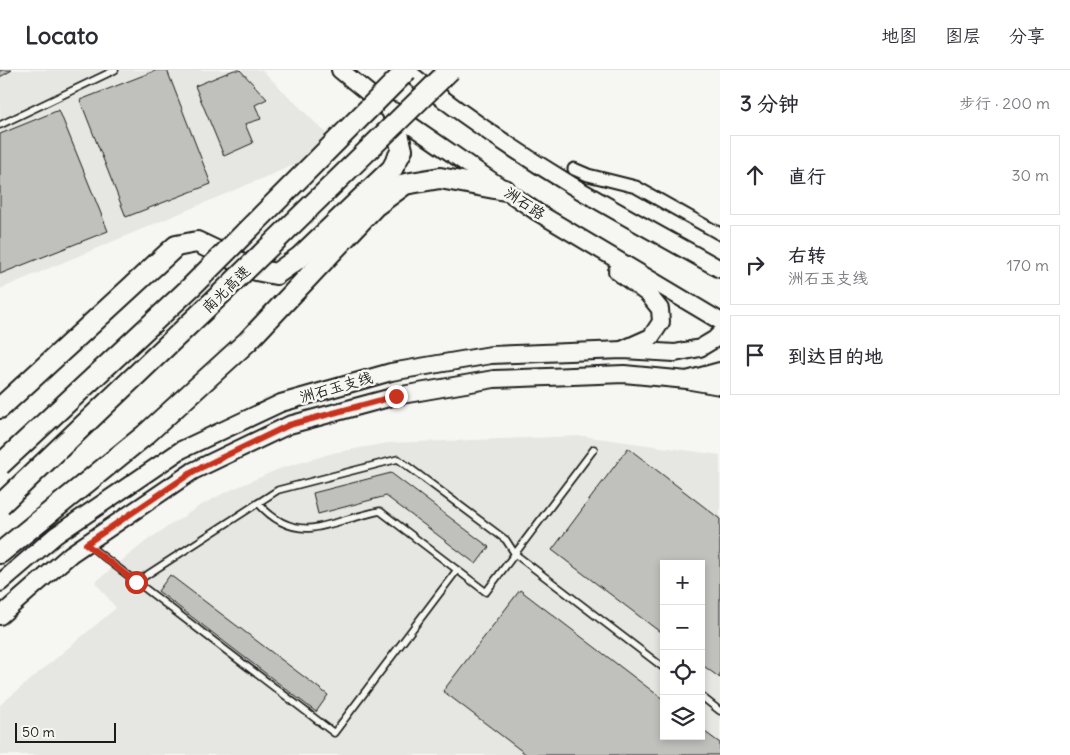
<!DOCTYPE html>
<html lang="zh">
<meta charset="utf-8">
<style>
:root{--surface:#fff;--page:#f2f2f3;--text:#2b2b33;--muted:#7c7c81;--line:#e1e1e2}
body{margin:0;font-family:Delius,"LXGW WenKai TC",sans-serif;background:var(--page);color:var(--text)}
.controls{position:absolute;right:15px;bottom:15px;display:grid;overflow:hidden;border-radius:0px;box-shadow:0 2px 8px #0003}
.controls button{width:45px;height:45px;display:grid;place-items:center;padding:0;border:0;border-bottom:1px solid var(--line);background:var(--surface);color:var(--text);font:25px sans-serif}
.scale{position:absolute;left:15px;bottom:12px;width:101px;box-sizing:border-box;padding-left:5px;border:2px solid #1c1c1c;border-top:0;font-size:14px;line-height:18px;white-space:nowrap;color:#1c1c1c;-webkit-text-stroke:4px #f6f6f2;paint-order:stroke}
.stop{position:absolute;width:15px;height:15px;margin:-11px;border:4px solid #c8321e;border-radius:50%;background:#fff}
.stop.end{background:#c8321e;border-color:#fff;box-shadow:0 1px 5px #0008}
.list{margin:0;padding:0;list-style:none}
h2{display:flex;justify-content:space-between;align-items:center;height:65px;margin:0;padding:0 20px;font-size:21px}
h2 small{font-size:16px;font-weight:400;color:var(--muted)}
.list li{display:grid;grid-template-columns:32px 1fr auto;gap:15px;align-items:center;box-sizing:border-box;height:80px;margin:0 10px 10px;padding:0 10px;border:1px solid var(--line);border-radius:0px}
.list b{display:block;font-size:19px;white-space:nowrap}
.list p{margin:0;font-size:16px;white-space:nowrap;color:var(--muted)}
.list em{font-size:16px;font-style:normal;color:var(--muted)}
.icon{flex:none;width:28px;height:28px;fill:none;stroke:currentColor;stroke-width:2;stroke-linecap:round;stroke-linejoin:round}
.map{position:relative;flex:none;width:720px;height:685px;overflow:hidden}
header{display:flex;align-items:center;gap:30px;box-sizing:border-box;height:70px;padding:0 25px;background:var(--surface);border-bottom:1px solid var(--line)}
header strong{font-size:24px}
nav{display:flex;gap:28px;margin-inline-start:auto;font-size:18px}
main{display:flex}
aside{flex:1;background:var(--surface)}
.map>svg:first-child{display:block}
</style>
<header>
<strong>Locato</strong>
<nav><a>地图</a><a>图层</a><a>分享</a></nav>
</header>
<main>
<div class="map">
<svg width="720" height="685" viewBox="0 0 720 685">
<rect width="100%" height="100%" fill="#f6f6f2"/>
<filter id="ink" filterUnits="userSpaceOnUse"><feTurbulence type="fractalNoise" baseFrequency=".02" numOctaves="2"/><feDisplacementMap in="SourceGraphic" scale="10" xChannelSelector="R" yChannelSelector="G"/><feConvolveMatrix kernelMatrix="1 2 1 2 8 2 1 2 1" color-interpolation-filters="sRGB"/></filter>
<g filter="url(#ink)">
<g fill="#e6e6e2" fill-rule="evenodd">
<polygon points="0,0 262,0 339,76 0,219"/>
<path d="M582,366L720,385V685H0V635L116,538L95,512L149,469L198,437L224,423L279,399L333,383L360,378L388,373ZM664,494H701V666H664Z"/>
</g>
<g fill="#c0c0bd" stroke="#1c1c1c">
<polygon points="0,0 12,0 0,7"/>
<polygon points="157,0 167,0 211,114 126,147 80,30"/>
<polygon points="234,0 240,0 267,29 255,35 261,49 245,54 253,73 224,86 195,16"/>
<polygon points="59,40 108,161 0,204 0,64"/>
<polygon points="628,378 720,449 720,608 701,594 701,494 664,494 664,565 552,480"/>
<polygon points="391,403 489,477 476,494 386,426 318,444 313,423"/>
<polygon points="170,505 328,625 316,642 158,521"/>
<polygon points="520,520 664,630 664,666 701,666 701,659 720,673 720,685 527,685 443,621"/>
</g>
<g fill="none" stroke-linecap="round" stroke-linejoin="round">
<g stroke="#1c1c1c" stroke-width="9">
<g id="lane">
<polyline points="0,55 115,0"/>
<path d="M258,433C272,449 290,460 312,458C321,457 330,454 338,452C352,448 366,444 380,441L486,522L594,379"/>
<polyline points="87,474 334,663 457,500"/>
<polyline points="136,512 278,420 398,389 506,470 515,484 664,598"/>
<polyline points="701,626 720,641"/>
</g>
</g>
<g stroke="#1c1c1c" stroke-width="15">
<polyline id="street" points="574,99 588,105 636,117 720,164"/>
</g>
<g stroke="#1c1c1c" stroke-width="20">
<g id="primary">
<polyline points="340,0 393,43 537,142 720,251"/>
<path d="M405,0C458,42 513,80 571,115C620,144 670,171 720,199"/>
<polyline points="617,201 648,224 660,239 661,252 651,267 624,279"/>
<polyline points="691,311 720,316"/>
<polyline points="0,513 56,465 181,380 281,333 391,302 491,285 623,280 675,283 700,278 715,269 720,264"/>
<polyline points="0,546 71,484 193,401 289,355 396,326 494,309 624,304 687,310 720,301"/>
</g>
</g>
<g stroke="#1c1c1c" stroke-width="24">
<g id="highway">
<polyline points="0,338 176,176 197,172 256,200 276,204 300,187 392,99 402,80 393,43"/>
<polyline points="0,483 145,365 248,271 375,136 405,114 440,108 505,120"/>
</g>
</g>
<use href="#lane" stroke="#f6f6f2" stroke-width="5.5"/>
<use href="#street" stroke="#f6f6f2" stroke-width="11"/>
<use href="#primary" stroke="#f6f6f2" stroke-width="16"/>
<use href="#highway" stroke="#f6f6f2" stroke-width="20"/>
<g stroke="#1c1c1c" stroke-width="24" stroke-linecap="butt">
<g id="highway-bridge">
<polyline points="0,395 191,217 407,0"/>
<polyline points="0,435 222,223 450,0"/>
</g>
</g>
<use href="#highway-bridge" stroke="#f6f6f2" stroke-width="20"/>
</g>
</g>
<g fill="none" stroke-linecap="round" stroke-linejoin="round" filter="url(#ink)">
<polyline stroke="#c8321e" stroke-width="6" points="136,512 86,474 194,401 289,355 396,326"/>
</g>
<g text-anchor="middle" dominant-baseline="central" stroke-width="5" stroke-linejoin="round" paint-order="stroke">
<g font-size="15" fill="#1c1c1c" stroke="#f6f6f2">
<text transform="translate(525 133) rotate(34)">洲石路</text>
<text transform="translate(226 219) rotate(-44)">南光高速</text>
<text transform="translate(336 317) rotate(-16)">洲石玉支线</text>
</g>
</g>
</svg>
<div class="controls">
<button>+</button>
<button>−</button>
<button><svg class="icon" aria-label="locate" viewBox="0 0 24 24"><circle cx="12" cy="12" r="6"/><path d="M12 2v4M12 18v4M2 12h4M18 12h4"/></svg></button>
<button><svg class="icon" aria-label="layers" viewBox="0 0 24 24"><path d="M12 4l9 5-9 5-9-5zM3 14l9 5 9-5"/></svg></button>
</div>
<div class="scale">50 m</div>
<div class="stop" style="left:136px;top:512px"></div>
<div class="stop end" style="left:396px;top:326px"></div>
</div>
<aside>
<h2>3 分钟<small>步行 · 200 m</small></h2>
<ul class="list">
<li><svg class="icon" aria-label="ahead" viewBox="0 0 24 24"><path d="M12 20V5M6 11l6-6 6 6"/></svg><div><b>直行</b></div><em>30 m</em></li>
<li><svg class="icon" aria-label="right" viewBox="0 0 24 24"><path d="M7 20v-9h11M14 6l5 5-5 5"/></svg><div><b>右转</b><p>洲石玉支线</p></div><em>170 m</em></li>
<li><svg class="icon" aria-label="arrive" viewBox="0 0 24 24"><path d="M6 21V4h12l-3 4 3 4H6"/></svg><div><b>到达目的地</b></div></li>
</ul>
</aside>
</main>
